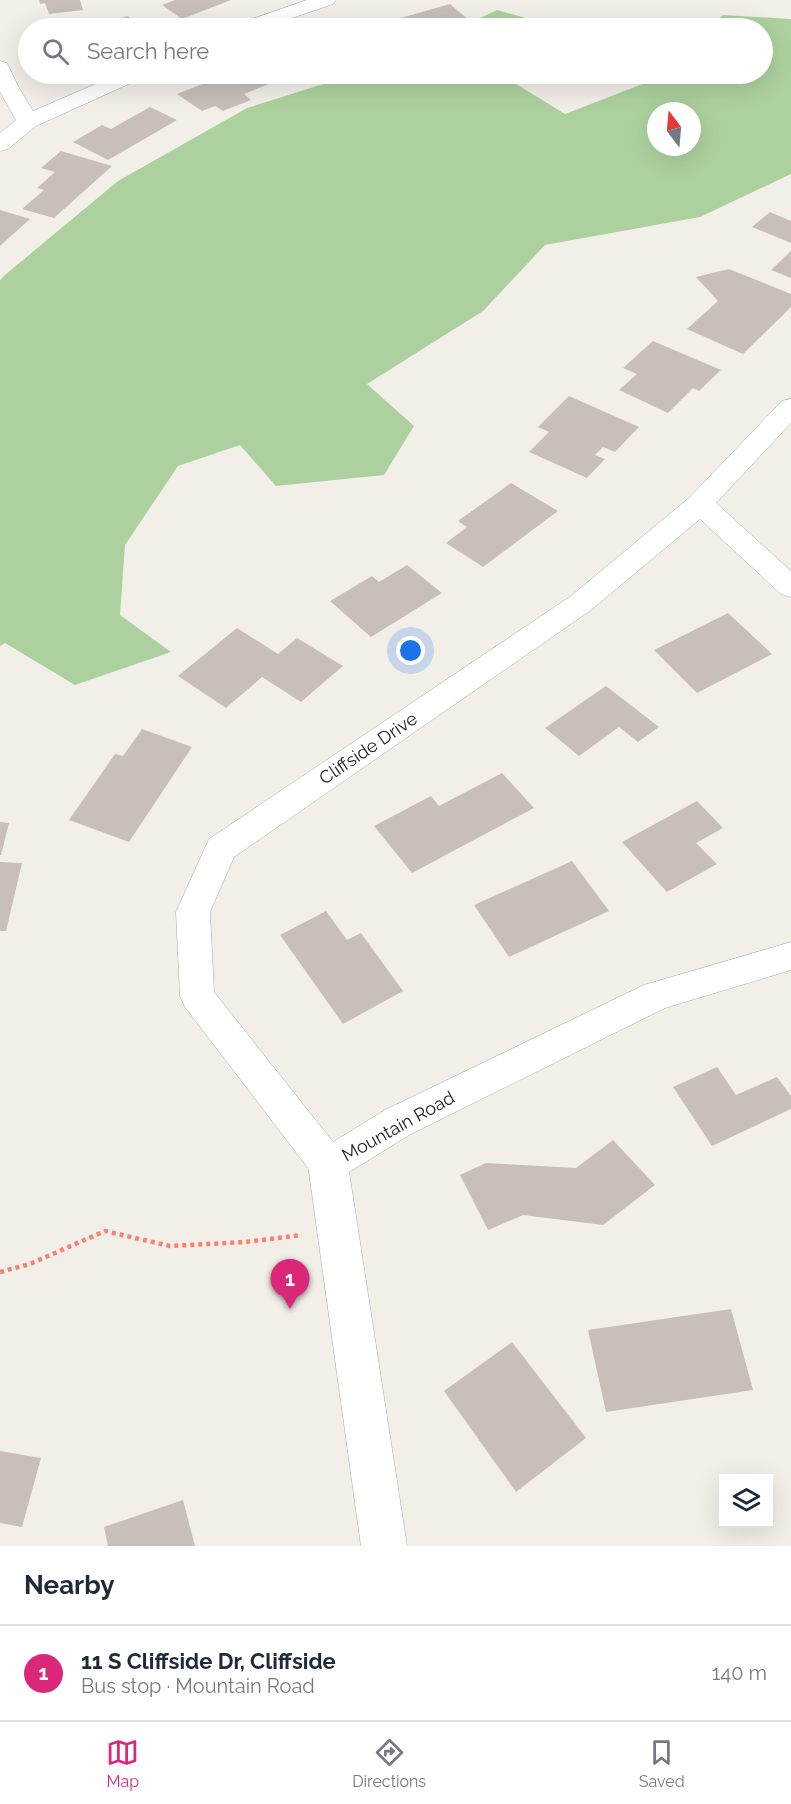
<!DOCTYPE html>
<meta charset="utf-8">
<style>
:root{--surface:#fff;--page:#f2f2f3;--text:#1f2937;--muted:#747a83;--line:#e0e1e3;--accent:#db2777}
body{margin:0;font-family:Raleway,sans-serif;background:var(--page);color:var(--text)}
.controls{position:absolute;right:18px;bottom:18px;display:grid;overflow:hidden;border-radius:0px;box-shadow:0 6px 24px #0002}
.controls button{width:54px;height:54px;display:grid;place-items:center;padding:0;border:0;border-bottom:2px solid var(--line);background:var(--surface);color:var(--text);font:30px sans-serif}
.compass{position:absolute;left:647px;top:102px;width:54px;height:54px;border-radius:50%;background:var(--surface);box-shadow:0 6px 24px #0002;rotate:344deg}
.you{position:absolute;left:411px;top:651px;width:21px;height:21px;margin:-15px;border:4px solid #fff;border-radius:50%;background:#1a73e8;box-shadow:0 0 0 9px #1a73e833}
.badge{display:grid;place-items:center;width:39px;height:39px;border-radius:50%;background:var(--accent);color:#fff;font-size:20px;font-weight:700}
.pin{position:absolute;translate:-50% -50px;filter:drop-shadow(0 2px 3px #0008)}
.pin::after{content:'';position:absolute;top:32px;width:21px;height:18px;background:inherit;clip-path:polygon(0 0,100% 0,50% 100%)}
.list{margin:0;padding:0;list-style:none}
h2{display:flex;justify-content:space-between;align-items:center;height:78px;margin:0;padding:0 24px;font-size:26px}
h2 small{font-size:20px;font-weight:400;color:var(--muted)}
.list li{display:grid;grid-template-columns:39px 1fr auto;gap:18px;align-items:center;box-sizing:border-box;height:96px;padding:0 24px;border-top:2px solid var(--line)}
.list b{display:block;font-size:22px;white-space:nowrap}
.list p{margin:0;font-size:20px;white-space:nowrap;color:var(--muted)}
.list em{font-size:20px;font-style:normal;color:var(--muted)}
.icon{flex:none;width:33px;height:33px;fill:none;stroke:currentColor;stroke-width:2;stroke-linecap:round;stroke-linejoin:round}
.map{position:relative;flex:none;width:791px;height:1546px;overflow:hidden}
.search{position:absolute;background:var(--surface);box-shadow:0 6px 24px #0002;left:18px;right:18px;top:18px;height:66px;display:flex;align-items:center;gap:15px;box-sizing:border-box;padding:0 21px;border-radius:33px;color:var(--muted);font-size:22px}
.sheet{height:174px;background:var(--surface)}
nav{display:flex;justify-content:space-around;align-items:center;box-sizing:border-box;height:84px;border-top:2px solid var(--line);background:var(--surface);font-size:16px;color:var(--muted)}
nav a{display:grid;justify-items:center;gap:3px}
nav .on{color:var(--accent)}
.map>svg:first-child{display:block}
</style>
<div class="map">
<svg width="791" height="1546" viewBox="0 0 791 1546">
<rect width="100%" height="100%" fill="#f2efe9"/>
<g fill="#add19e" fill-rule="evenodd">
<polygon points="497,10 561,28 459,28"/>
<path d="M723,15L791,19V174L700,217L545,245L483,311L367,384L414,426L384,475L276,486L240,445L178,466L125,545L120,615L171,652L75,685L5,643L0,646V280L5,275L118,181L247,108L355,74H500L565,114L658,78L662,74H762V28H709ZM656,111H692V147H656Z"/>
</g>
<g fill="#c7bfb8">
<polygon points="39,0 80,0 83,10 49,14 45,3 40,4"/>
<polygon points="175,0 231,0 182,19 162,5"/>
<polygon points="450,4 470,21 444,28 389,28 383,23"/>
<polygon points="128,16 141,28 84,28"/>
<polygon points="228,74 277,74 284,78 244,94 251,100 223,111 215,106 202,111 177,94"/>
<polygon points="150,107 177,120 108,160 73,142 102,125 111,129"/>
<polygon points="61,151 112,166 54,218 22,209 44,190 37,188 55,172 41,168"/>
<polygon points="0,210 30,219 0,246"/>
<polygon points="770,212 791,221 791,243 752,227"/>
<polygon points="791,251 791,278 771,270"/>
<polygon points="729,269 791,294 791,307 743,354 687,329 718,301 696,277"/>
<polygon points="653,341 721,370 699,391 693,388 668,413 619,390 637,374 623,368"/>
<polygon points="569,396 639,427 615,452 603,447 595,455 605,459 587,478 529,452 549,432 538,427"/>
<polygon points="511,483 558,511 483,567 446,543 467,527 458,521"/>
<polygon points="407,565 442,593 371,637 330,601 372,576 379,582"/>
<polygon points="728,613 772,654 697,693 654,650"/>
<polygon points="237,628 278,654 297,638 343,666 301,702 262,677 226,708 178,676"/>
<polygon points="606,686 659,727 638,742 619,727 579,756 545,728"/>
<polygon points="142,729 192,747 129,842 69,820 115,754 123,756"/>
<polygon points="502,773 534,808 412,873 374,826 431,796 439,806"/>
<polygon points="697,801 723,828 696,843 717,864 667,892 622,842"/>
<polygon points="0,822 9,823 1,855 0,855"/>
<polygon points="572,861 609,911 509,957 474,905"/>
<polygon points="0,862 22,863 6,931 0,931"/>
<polygon points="326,911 347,940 361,933 403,991 343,1024 280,935"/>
<polygon points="717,1067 736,1095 777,1077 791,1096 791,1109 712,1146 673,1087"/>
<polygon points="613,1140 655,1185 603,1225 523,1215 488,1230 460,1175 486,1163 576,1168"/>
<polygon points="731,1309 753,1390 606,1412 588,1330"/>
<polygon points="512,1342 586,1438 516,1492 444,1391"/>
<polygon points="0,1451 41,1458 22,1527 0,1523"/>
<polygon points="183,1500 195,1546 108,1546 104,1527"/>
</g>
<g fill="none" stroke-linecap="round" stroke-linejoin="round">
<g stroke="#a9a9a9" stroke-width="1">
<g id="minor">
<polygon points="307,0 336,0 333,4 263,28 235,28 238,24"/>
<polygon points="0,61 7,63 18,86 33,111 119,74 145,74 142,78 36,126 8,149 0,151 0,133 16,120 0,92"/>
<polygon points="791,399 791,423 716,503 791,571 791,597 781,594 700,519 591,610 234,857 210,912 214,992 333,1142 385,1110 644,985 791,942 791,970 665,1008 411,1134 341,1177 328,1182 315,1177 185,1007 180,996 176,912 209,839 571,596 690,497 782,401"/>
</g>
</g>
<g stroke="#a9a9a9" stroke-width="1">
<polygon id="tertiary" points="328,1147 342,1152 348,1165 407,1546 361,1546 308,1165 314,1152"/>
</g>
<polyline stroke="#fa8072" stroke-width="4.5" stroke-dasharray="4 4" stroke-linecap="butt" points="0,1272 30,1264 105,1231 170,1246 245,1242 302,1235"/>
<use href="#minor" fill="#fff" fill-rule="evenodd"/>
<use href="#tertiary" fill="#fff" fill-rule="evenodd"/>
</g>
<g text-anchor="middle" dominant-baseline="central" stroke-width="6" stroke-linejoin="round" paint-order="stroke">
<g font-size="18" fill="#222" stroke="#fff">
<text transform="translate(368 748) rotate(-34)">Cliffside Drive</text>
<text transform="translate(398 1126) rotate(-29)">Mountain Road</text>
</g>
</g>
</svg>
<div class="controls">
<button><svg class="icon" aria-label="layers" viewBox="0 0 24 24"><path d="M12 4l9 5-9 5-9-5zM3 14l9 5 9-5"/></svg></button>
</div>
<svg class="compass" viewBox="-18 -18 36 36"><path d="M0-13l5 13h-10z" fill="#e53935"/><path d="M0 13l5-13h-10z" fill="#747a83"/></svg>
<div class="you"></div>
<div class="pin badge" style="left:290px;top:1309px">1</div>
<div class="search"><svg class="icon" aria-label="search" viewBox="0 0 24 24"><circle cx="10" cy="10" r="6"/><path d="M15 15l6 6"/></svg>Search here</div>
</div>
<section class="sheet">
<h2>Nearby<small></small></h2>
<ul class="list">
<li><span class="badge">1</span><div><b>11 S Cliffside Dr, Cliffside</b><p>Bus stop · Mountain Road</p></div><em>140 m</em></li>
</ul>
</section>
<nav>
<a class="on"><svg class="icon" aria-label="map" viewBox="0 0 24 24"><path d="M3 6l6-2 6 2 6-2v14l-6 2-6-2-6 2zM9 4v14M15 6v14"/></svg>Map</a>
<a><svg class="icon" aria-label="directions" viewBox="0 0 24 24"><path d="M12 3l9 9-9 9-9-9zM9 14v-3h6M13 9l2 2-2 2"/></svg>Directions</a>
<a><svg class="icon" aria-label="saved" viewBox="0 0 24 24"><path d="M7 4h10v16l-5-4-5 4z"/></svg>Saved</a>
</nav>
